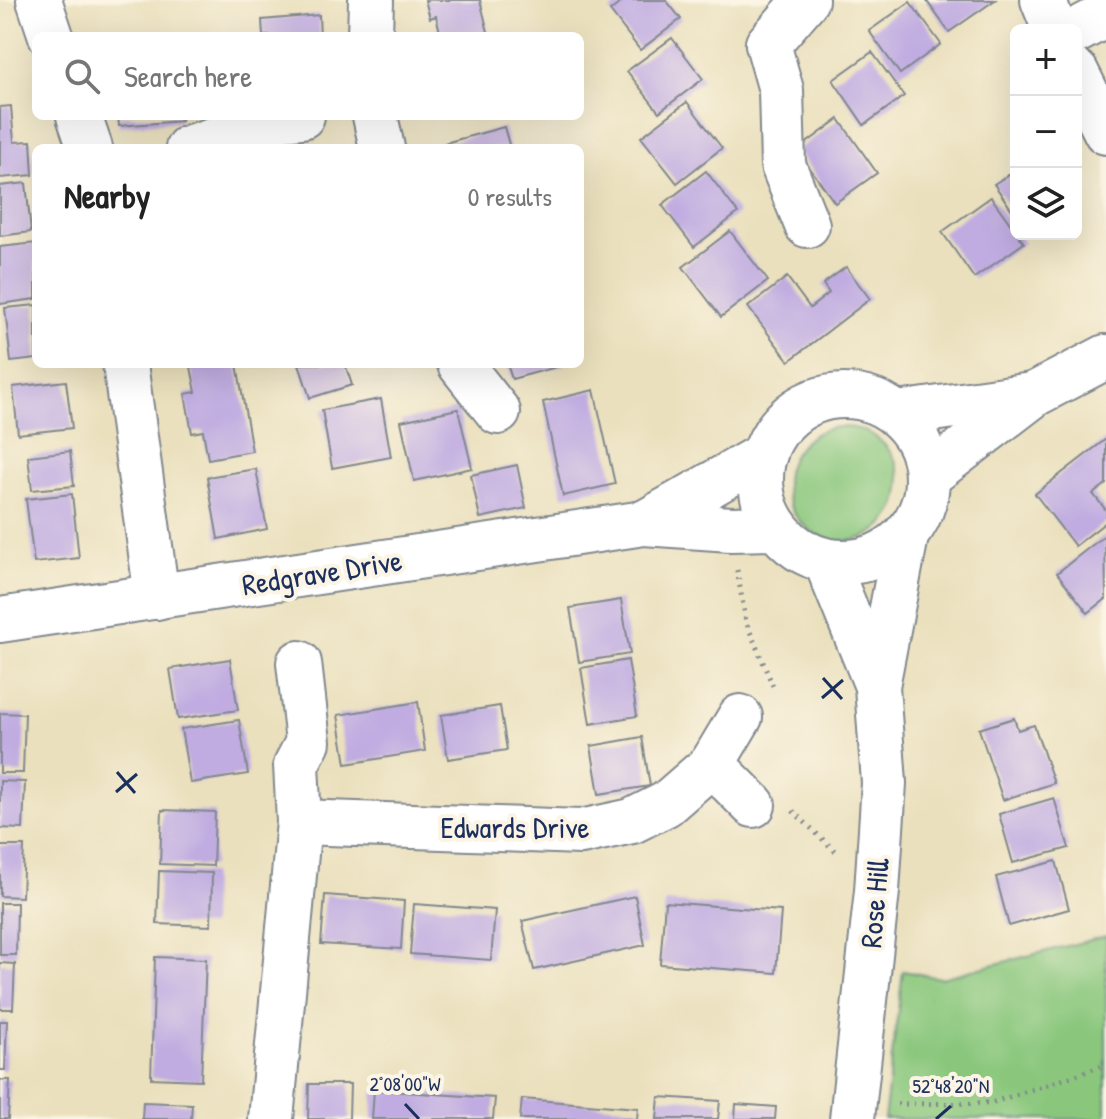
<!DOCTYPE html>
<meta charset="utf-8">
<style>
:root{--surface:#fff;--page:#f6f6f6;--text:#222;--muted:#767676;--line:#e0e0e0}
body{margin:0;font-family:"Patrick Hand",sans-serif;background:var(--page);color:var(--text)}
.controls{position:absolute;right:24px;top:24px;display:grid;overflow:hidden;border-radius:12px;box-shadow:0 8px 32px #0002}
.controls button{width:72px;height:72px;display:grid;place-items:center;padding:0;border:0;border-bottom:2px solid var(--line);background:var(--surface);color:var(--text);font:40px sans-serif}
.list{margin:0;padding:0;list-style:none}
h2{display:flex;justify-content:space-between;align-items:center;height:104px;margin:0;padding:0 32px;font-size:34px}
h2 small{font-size:26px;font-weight:400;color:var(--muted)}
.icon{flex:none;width:44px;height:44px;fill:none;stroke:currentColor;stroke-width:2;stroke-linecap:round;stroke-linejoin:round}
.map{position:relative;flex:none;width:1106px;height:1119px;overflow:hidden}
.search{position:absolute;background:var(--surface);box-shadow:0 8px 32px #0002;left:32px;top:32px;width:552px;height:88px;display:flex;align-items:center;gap:20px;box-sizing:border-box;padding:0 28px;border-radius:12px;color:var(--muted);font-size:30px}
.panel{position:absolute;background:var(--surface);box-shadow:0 8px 32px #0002;left:32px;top:144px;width:552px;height:224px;border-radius:12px}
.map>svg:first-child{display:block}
</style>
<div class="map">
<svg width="1106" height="1119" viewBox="0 0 1106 1119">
<rect width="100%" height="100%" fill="#fcf5e5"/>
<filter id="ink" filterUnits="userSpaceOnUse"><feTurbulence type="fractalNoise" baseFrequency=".0125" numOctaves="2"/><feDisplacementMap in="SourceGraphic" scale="16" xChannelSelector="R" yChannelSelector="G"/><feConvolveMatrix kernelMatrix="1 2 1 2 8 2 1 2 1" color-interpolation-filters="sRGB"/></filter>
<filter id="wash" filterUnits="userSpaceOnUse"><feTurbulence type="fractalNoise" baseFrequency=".006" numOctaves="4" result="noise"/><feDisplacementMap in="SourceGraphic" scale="32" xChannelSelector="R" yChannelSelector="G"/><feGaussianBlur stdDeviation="1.8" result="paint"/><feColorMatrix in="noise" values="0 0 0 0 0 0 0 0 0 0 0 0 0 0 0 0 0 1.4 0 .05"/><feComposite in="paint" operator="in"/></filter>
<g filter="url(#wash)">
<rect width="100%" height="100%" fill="#eae0bd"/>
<g fill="#8ac77d" stroke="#527b6e" stroke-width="2">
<circle cx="843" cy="484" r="57"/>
<polygon points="1106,936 1106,1119 884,1119 903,971 941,978"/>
</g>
<g id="blocks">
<g fill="#c0ace1">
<polygon points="425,0 480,0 489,36 441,36 436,16 430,18"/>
<polygon points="624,0 666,0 681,19 640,50 610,11"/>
<polygon points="926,0 995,0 949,32"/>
<polygon points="910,2 941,44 900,74 869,31"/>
<polygon points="319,15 320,36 263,36 262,20"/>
<polygon points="672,38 703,79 659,112 627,71"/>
<polygon points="872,52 904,96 864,125 833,80"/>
<polygon points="687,102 722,148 677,183 641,137"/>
<polygon points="11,106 14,142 31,141 33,175 0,178 0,107"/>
<polygon points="118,116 181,116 181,121 119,126"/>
<polygon points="839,119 877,173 835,203 797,150"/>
<polygon points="504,127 510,148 447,148 445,143"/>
<polygon points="1016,170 1016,216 994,184"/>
<polygon points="706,171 738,213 694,247 662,205"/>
<polygon points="26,183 31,232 0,236 0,186"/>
<polygon points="991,197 1024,243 974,278 942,232"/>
<polygon points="730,231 768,281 721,317 683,267"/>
<polygon points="36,243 36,299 0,304 0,247"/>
<polygon points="846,267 870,299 789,361 748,307 787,277 810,308 829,293 823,284"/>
<polygon points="36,305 36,359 11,362 5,308"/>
<polygon points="206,364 237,364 252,451 208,459 203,431 192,433 185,394 196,392 191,367"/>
<polygon points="299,364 345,364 352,385 310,398"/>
<polygon points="507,364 564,364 564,365 512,379"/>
<polygon points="66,381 72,428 18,434 13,387"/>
<polygon points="594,390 615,484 563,496 543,402"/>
<polygon points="381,399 391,457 332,468 322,410"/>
<polygon points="458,409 472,468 414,481 401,421"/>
<polygon points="1106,439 1106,484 1093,494 1106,510 1106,522 1075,546 1035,494"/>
<polygon points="70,451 74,486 32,490 28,456"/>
<polygon points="517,465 526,508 480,518 471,475"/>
<polygon points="256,469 267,529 218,539 207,477"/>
<polygon points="72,494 79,558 34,563 26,499"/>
<polygon points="1105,535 1106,599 1088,613 1057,573"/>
<polygon points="621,600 630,654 579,662 570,608"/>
<polygon points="230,659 238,710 178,719 170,669"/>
<polygon points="628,660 637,716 590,724 581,668"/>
<polygon points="418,702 425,751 346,764 338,715"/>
<polygon points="500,706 507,750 448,759 441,715"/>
<polygon points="0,713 25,714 23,773 0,773"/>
<polygon points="1014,718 1018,730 1034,725 1054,783 1003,800 979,729"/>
<polygon points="239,720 248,774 190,783 181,729"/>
<polygon points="642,737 650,786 599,794 591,746"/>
<polygon points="0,781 25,782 23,829 0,828"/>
<polygon points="1054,798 1069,848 1013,863 999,814"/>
<polygon points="162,810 215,812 213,866 160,864"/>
<polygon points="0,846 24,846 22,897 0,896"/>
<polygon points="1056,861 1069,909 1009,926 996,877"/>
<polygon points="159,871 212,873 211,926 157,924"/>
<polygon points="325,895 404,901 401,949 321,944"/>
<polygon points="635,896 645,945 534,970 522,921"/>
<polygon points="665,902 781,911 776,973 660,964"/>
<polygon points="0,903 17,903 16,955 0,955"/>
<polygon points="414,904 495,910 491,960 410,954"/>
<polygon points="155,957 206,959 201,1080 151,1078"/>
<polygon points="0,963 15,964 13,1009 0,1009"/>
<polygon points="0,1021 7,1021 5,1070 0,1070"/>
<polygon points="0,1080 10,1080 8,1119 0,1119"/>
<polygon points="309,1084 350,1084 349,1119 308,1119"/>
<polygon points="374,1090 495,1098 493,1119 372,1119"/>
<polygon points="659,1097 720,1101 718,1119 657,1119"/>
<polygon points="522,1099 638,1108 637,1119 520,1119"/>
<polygon points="143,1102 192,1104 191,1119 142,1119"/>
<polygon points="736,1104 776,1107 775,1119 735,1119"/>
</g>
</g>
</g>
<g filter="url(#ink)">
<use href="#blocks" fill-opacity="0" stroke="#82888e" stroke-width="2"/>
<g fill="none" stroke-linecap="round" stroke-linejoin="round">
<g stroke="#82888e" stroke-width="48">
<g id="minor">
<polyline points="39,0 51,36"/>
<polyline points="806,0 768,44 781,90 783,165 807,225"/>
<polyline points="1043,0 1055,30"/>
<polyline points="1076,31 1106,15"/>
<polyline points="370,36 371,0"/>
<polyline points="1076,72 1106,132"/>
<polyline points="79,116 90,148"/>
<polyline points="375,116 382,148"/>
<polyline points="188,148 276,119 302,116"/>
<polyline points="125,364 157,597"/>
<polyline points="460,364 498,412"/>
<circle cx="844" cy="479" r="83"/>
<polyline points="898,414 1032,395"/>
<polyline points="928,476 1035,394 1106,357"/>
<polyline points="644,523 765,454"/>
<polyline points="826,561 877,686"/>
<polyline points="0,620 644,523 731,529 776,528"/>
<polyline points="712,764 753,805"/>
<polyline points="299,822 581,832 632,821 666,804 712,764 740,717"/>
<polyline points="271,1119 299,822 296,765 308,742 299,663"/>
<polyline points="852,1119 877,891 884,783 877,686 906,536"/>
</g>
</g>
<g stroke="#82888e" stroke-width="5" stroke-dasharray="2 6" stroke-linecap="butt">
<polyline points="737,570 746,622 773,686"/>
<polyline points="793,811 835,851"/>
<polyline points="897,1104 991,1103 1106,1065"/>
</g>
<use href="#minor" stroke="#fff" stroke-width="44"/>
</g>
</g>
<path fill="none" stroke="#1b2f5e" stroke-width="3" d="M823,678L842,699M822,698L843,680M117,772L135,793M116,792L137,774M405,1104L419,1119M936,1119L951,1106"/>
<g text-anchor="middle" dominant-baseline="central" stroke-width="8" stroke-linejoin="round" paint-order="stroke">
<g font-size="30" fill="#1b2f5e" stroke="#fcf5e5">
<text transform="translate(322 572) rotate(-9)">Redgrave Drive</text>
<text x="515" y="827">Edwards Drive</text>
<text transform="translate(874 903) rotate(-85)">Rose Hill</text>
</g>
</g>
<g font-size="20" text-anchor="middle" fill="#1b2f5e" stroke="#fcf5e5" stroke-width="8" stroke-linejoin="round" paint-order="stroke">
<text x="405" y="1091">2°08'00"W</text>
<text x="951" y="1093">52°48'20"N</text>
</g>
</svg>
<div class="controls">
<button>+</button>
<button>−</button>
<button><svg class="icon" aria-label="layers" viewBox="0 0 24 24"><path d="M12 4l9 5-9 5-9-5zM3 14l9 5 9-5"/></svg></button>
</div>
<div class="search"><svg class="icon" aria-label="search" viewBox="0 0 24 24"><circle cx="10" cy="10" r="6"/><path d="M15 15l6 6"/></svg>Search here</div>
<section class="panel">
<h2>Nearby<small>0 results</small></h2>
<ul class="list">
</ul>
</section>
</div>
